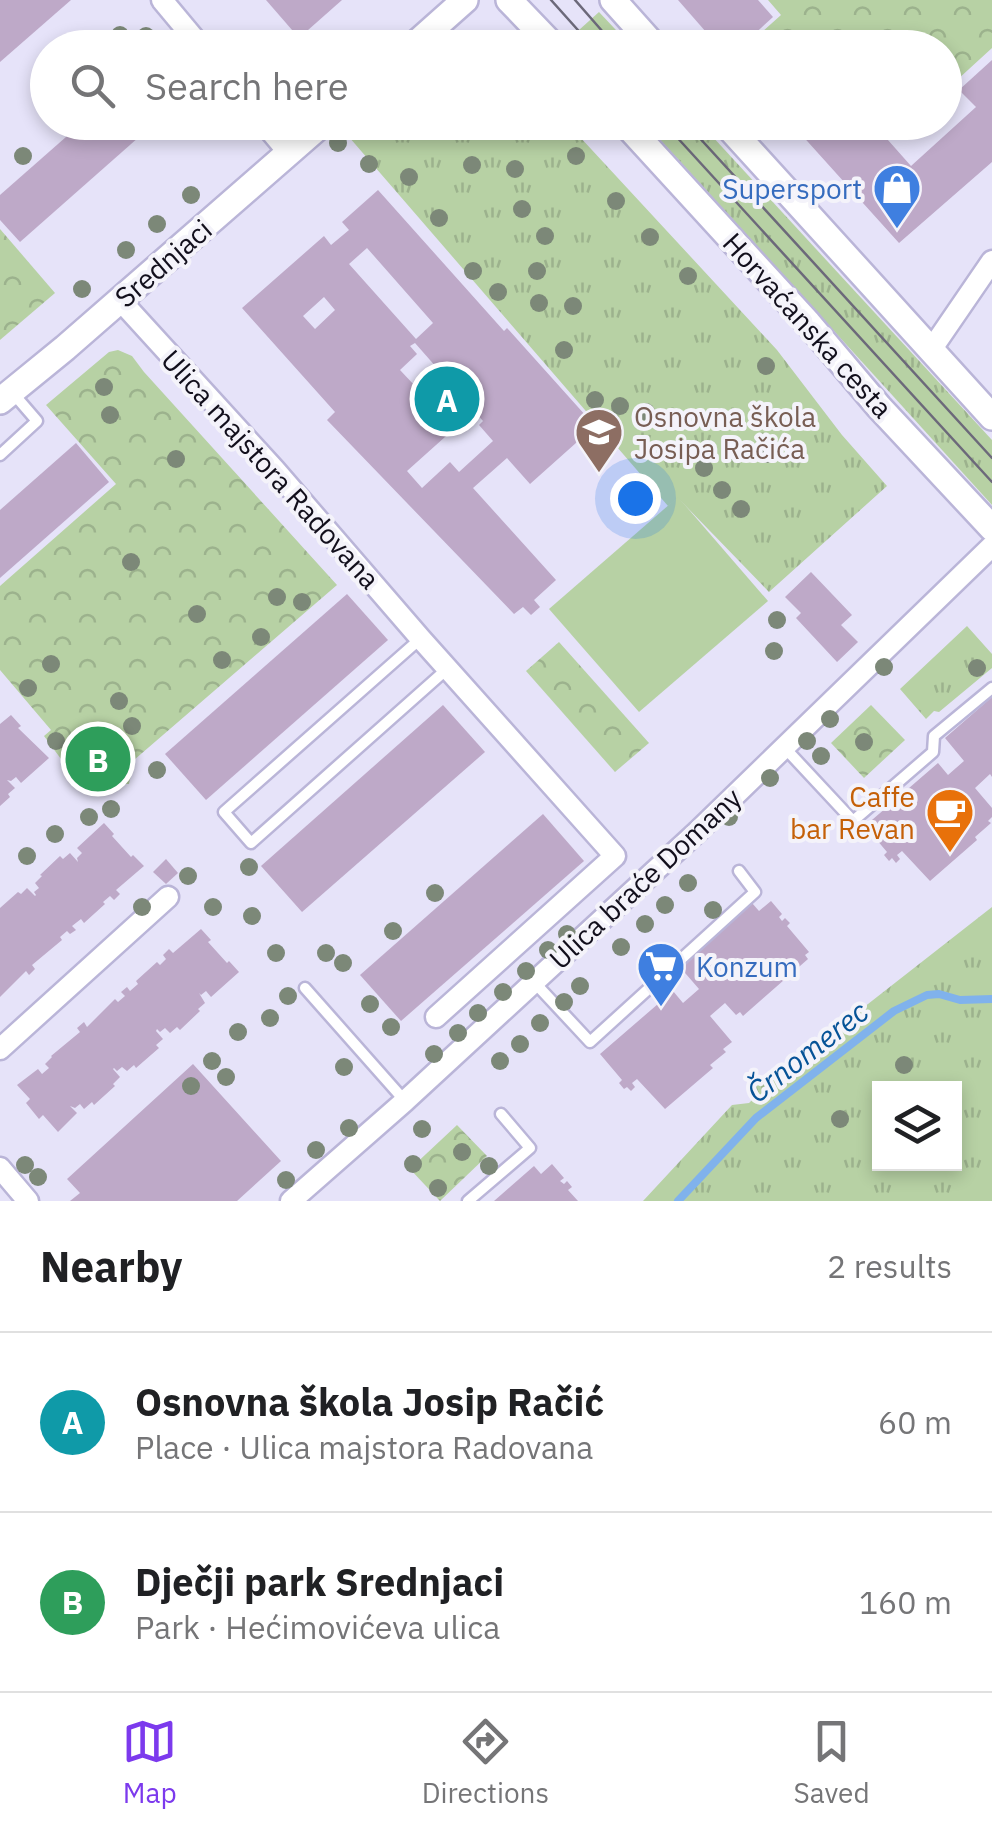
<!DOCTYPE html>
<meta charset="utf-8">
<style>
:root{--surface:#fff;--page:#f2f2f2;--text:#202124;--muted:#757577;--line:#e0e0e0;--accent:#7c3aed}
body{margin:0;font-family:"IBM Plex Sans",sans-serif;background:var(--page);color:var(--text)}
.controls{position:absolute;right:30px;bottom:30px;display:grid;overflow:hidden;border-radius:0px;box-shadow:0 5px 15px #0003}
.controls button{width:90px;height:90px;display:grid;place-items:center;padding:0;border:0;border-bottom:2px solid var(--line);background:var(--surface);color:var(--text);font:50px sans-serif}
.you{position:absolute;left:635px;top:498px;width:35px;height:35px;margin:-25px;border:8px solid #fff;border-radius:50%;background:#1a73e8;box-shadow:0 0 0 15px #1a73e833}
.badge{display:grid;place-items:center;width:65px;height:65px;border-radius:50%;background:var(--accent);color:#fff;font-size:32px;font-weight:700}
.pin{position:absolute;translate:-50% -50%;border:5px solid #fff;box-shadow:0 2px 10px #0006}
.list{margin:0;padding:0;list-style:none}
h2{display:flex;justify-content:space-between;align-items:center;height:130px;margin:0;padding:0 40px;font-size:42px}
h2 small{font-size:32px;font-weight:400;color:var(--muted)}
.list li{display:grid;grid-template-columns:65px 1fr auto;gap:30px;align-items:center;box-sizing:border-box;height:180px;padding:0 40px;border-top:2px solid var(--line)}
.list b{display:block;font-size:38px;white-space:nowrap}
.list p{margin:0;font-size:32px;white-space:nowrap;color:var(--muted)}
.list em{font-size:32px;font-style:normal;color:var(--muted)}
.icon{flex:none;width:55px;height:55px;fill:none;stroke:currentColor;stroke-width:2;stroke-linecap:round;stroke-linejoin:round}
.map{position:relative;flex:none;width:992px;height:1201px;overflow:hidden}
.search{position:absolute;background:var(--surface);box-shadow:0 5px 15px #0003;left:30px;right:30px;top:30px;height:110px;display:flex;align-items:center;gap:25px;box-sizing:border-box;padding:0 35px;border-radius:55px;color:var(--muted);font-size:38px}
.sheet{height:490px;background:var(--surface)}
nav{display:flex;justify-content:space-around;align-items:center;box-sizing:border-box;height:140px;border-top:2px solid var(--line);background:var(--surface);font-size:28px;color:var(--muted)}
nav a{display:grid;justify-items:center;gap:5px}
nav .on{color:var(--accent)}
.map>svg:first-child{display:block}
</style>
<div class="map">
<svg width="992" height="1201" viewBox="0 0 992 1201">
<defs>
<pattern id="grass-tufts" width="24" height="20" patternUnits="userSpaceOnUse" patternTransform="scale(2.5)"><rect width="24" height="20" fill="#b7d1a4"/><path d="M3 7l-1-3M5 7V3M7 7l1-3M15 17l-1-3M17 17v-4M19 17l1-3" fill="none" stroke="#9cb28d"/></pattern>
<pattern id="forest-crowns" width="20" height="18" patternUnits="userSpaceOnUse" patternTransform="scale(2.5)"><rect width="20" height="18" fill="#b7d1a4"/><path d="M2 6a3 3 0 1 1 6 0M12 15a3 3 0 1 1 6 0" fill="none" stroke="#9cb28d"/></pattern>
</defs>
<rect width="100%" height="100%" fill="#e6e3f9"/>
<g fill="url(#grass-tufts)" fill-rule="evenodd">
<polygon points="599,12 632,47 577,47 569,39"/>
<polygon points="366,123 567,123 777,350 842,435 887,486 769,592 678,498 668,506 349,137"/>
<polygon points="645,123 700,123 992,440 992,505"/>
<polygon points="967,626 992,654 992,668 939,712 934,711 926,719 900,689"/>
<path d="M992,907V1201H643L732,1105L749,1103L755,1097L750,1091L868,1004ZM880,1088H954V1164H880Z"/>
</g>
<g fill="url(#forest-crowns)">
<polygon points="768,0 992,0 992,48 945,91 944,48 745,47 781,15"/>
<polygon points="0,229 55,293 0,340"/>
<polygon points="118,350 132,356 144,372 337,585 134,760 129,784 107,783 100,788 96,783 78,782 44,736 51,730 0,670 0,586 116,484 46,405 109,352"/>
<polygon points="559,642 649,743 615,772 526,671"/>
<polygon points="871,705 905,740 864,778 831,743"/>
<polygon points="457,1125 487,1156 440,1201 410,1169"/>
</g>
<polygon fill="#b7d1a4" points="678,497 768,601 639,712 549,609"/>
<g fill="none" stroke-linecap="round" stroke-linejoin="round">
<polyline stroke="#80b2ec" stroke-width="8" points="678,1201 756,1118 894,1011 927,995 939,994 960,1000 992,999"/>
</g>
<g fill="#bea9c8" fill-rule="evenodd">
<polygon points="0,0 71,0 0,62"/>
<polygon points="266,0 342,0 299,38"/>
<polygon points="678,0 758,0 773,17 739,48 720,48"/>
<polygon points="992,60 992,162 899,243 790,122 872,122 911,166 976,107 959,90"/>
<polygon points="83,122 156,122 20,242 0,220 0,195"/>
<path d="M378,190L504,331L507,328L595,426L530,484L507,458L473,488L556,580L534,600L540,607L531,615L523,607L514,614L327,420L335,412L242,308L324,236L331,245L349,230L342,222ZM367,248L433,323L416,339L349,264ZM324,297L335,310L315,329L303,316ZM415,343L437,368L416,387L400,370L417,354L410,346ZM474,411L483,421L479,425L493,441L459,472L450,462L422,488L407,471Z"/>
<polygon points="76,443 109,482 0,578 0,510"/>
<polygon points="811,572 852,615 841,625 858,642 837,662 796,618 801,613 785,597"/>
<polygon points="347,594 388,640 206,800 165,754"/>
<polygon points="992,697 992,777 990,774 975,788 992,808 992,817 988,821 991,823 975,837 977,840 930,881 902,851 897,855 900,859 896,863 892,858 889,861 884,855 887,852 865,826 938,763 948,775 964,761 945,738"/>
<polygon points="443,705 485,752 302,912 261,866"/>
<polygon points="11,715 21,726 18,728 49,758 21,783 16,777 11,781 7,780 15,788 8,794 10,797 0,806 0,724"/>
<polygon points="543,814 584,861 401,1021 360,975"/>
<polygon points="104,823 114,834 112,836 131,857 133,855 144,866 116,890 120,894 114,900 110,896 103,902 105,904 84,923 81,919 72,926 76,930 70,934 67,931 60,937 62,940 32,965 35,969 29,975 26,971 0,997 0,908 18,892 21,894 27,888 35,896 36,895 34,892 39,888 35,883 42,876 40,875 60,856 63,859 70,853 78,862 77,858 82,853 77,848"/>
<polygon points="166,859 178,873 166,884 153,872"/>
<polygon points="771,901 782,914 779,917 782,921 785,918 790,923 787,926 809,952 805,955 808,959 743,1016 740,1012 736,1015 725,1003 710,1016 732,1042 723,1049 726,1052 710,1065 713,1068 665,1109 637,1079 632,1083 635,1087 631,1091 627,1087 624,1089 619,1083 622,1080 600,1054 673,991 683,1003 699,989 679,966 752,903 759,911"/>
<polygon points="201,929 211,940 208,942 227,963 229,961 239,972 211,997 206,991 201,995 199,993 205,1003 198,1009 200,1011 180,1030 177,1027 170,1033 165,1028 160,1032 157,1029 156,1031 163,1039 156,1045 159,1048 136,1068 134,1065 127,1071 122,1067 117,1071 114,1068 113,1069 120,1077 113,1084 115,1086 94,1105 92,1102 84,1109 80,1104 75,1108 70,1106 77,1113 58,1132 43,1115 39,1119 26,1103 30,1099 17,1085 38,1069 42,1074 49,1068 45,1064 52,1057 51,1056 80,1032 77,1028 84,1022 87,1027 115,999 118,1002 125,996 121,992 127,987 130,991 138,984 136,981 157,962 160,965 166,959 163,955 169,949 173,953"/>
<polygon points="193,1064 281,1161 237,1201 70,1201 80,1193 67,1179"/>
<polygon points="552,1164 564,1178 560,1181 564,1184 567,1181 572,1187 568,1190 578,1201 494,1201 534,1166 541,1174"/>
</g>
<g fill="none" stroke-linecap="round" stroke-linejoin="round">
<g stroke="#bab5d8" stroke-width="15">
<g id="service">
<polyline points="0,455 37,421 12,392"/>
<polyline points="420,639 224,812 251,843 447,669"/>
<polyline points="784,747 853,821 933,752 934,736 992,688"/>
<polyline points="535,983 590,1042 755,892 739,871"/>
<polyline points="305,988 405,1101"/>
<polyline points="468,1201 530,1148 501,1114"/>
</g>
</g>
<g stroke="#bab5d8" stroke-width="25">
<g id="minor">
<polyline points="162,0 202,48"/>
<polyline points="263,122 289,153"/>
<polyline points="120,300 275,470 421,639 615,856 436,1017"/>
<polyline points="931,350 992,261"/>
<polyline points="0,1049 168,897"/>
<polyline points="0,1168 28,1201"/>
<polyline points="291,1201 405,1101 697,832 992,546"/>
</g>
</g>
<g stroke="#bab5d8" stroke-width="30">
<g id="tertiary">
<polyline points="509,0 555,48"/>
<polyline points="613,0 656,48"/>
<polyline points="411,48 465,0"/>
<polyline points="624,122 808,323 879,407 992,528"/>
<polyline points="724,122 992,417"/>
<polyline points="0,401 65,348 324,122"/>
</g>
</g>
<use href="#service" stroke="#fff" stroke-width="10"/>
<use href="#minor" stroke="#fff" stroke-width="20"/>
<use href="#tertiary" stroke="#fff" stroke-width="25"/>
<g stroke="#6c697a" stroke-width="2.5">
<polyline points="551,0 594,48"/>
<polyline points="575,0 617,48"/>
<polyline points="663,122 992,482"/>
<polyline points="685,122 992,458"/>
</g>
</g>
<g fill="#7c8878">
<circle cx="120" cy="35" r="9"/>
<circle cx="146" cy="36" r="9"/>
<circle cx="338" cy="143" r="9"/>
<circle cx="23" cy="156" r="9"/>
<circle cx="576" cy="156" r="9"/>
<circle cx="369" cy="164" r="9"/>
<circle cx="472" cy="165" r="9"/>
<circle cx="515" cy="169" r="9"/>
<circle cx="409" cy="177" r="9"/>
<circle cx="191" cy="195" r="9"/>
<circle cx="616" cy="201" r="9"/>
<circle cx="522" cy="209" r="9"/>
<circle cx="439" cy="218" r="9"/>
<circle cx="157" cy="224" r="9"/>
<circle cx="545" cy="236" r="9"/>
<circle cx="650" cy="237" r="9"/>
<circle cx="126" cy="250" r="9"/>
<circle cx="473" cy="271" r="9"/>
<circle cx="537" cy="271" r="9"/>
<circle cx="688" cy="276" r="9"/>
<circle cx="82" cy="289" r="9"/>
<circle cx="498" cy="292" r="9"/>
<circle cx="539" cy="303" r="9"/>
<circle cx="573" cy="306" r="9"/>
<circle cx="564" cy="350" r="9"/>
<circle cx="766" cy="366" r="9"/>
<circle cx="104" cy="387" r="9"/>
<circle cx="595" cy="400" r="9"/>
<circle cx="620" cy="406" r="9"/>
<circle cx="646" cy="412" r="9"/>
<circle cx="110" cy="415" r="9"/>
<circle cx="767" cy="454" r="9"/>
<circle cx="176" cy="459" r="9"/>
<circle cx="704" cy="468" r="9"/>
<circle cx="722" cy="490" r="9"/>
<circle cx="741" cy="509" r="9"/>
<circle cx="131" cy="562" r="9"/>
<circle cx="277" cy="597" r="9"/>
<circle cx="302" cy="602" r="9"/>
<circle cx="197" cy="614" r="9"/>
<circle cx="777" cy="620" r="9"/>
<circle cx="261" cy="637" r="9"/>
<circle cx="774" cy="651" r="9"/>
<circle cx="222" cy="660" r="9"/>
<circle cx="51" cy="664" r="9"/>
<circle cx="884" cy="667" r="9"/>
<circle cx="977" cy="668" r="9"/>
<circle cx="28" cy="688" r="9"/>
<circle cx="119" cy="701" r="9"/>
<circle cx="830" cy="719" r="9"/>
<circle cx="132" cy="726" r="9"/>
<circle cx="56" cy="741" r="9"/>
<circle cx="807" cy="741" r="9"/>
<circle cx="864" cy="742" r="9"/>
<circle cx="821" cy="756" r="9"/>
<circle cx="157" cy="770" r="9"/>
<circle cx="770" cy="778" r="9"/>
<circle cx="111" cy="809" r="9"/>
<circle cx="89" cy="817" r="9"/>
<circle cx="729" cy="817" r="9"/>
<circle cx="55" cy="834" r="9"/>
<circle cx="27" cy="856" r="9"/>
<circle cx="249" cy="867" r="9"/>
<circle cx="188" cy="876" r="9"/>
<circle cx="688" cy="883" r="9"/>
<circle cx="435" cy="893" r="9"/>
<circle cx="665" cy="905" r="9"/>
<circle cx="142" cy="907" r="9"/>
<circle cx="213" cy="907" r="9"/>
<circle cx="713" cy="910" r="9"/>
<circle cx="252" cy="916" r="9"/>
<circle cx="645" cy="924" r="9"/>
<circle cx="393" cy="931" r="9"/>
<circle cx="567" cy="934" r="9"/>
<circle cx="621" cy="947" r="9"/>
<circle cx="548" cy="950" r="9"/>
<circle cx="276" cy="953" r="9"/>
<circle cx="326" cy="953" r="9"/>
<circle cx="343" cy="963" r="9"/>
<circle cx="526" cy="971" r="9"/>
<circle cx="580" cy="986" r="9"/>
<circle cx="503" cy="992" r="9"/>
<circle cx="288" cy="996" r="9"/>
<circle cx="564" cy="1002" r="9"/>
<circle cx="370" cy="1004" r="9"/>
<circle cx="478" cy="1013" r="9"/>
<circle cx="270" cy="1018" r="9"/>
<circle cx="540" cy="1023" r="9"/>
<circle cx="391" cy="1027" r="9"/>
<circle cx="238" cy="1032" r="9"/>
<circle cx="458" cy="1033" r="9"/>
<circle cx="520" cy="1044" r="9"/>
<circle cx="434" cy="1054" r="9"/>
<circle cx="212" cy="1061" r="9"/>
<circle cx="500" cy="1061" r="9"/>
<circle cx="904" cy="1065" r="9"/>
<circle cx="344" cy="1067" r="9"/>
<circle cx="226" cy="1077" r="9"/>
<circle cx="191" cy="1086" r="9"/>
<circle cx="840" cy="1119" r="9"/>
<circle cx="349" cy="1128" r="9"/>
<circle cx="422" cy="1129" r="9"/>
<circle cx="316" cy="1150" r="9"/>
<circle cx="462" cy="1152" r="9"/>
<circle cx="413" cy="1164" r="9"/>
<circle cx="25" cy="1165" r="9"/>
<circle cx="489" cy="1166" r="9"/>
<circle cx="38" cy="1177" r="9"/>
<circle cx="286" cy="1180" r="9"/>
<circle cx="438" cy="1188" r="9"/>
</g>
<defs>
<g id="shop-pin" transform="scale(2.5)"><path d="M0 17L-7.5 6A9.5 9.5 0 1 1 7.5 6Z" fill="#3f7fe0" stroke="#f4f3fa"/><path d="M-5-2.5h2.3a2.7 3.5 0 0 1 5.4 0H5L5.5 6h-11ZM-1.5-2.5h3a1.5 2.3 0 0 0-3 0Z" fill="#fff"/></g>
<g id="school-pin" transform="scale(2.5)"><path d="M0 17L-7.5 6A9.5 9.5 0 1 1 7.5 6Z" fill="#8d6e63" stroke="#f4f3fa"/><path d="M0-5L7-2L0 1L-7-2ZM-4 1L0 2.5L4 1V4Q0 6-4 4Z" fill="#fff"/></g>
<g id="cafe-pin" transform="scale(2.5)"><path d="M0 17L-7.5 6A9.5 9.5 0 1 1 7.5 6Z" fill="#e8710a" stroke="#f4f3fa"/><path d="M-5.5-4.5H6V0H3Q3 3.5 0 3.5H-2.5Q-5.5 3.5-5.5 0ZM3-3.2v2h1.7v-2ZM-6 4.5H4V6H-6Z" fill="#fff"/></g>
<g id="supermarket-pin" transform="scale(2.5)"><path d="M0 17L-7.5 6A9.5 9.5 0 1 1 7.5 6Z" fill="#3f7fe0" stroke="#f4f3fa"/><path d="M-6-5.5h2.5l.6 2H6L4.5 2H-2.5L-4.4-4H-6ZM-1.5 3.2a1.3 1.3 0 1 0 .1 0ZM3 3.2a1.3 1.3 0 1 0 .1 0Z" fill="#fff"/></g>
</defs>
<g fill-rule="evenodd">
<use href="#shop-pin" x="897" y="188"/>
<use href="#school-pin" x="599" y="432"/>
<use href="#cafe-pin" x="950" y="812"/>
<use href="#supermarket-pin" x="661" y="966"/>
</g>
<g text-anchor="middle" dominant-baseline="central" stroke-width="8" stroke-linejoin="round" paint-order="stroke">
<g font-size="28" fill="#366cbe" stroke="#f4f3fa" text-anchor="end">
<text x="862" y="188">Supersport</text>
<text x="696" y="966" text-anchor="start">Konzum</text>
</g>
<g font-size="28" fill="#120f1c" stroke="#f4f3fa">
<text transform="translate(163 263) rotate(-41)">Srednjaci</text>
<text transform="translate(808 325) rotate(48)">Horvaćanska cesta</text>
<text transform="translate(271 469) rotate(48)">Ulica majstora Radovana</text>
<text transform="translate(645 878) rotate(-43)">Ulica braće Domany</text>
</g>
<g font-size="28" fill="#785e54" stroke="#f4f3fa" text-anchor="start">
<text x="634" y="416">Osnovna škola<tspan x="634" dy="32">Josipa Račića</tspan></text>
</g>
<g font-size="28" fill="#c56008" stroke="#f4f3fa" text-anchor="end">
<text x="915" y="796">Caffe<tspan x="915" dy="32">bar Revan</tspan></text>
</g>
<g font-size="30" font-style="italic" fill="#065397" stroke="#f4f3fa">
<text transform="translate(807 1051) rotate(-38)">Črnomerec</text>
</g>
</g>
</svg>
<div class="controls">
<button><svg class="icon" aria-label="layers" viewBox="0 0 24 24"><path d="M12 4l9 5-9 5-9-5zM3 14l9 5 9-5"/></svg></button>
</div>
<div class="you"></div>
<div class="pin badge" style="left:447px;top:399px;background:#0f9aa8">A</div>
<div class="pin badge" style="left:98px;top:759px;background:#2e9e5b">B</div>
<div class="search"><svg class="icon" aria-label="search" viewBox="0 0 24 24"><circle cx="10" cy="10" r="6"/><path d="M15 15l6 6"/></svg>Search here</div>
</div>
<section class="sheet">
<h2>Nearby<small>2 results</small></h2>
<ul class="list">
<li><span class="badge" style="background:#0f9aa8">A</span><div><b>Osnovna škola Josip Račić</b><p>Place · Ulica majstora Radovana</p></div><em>60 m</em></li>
<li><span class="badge" style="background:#2e9e5b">B</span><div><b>Dječji park Srednjaci</b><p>Park · Hećimovićeva ulica</p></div><em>160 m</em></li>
</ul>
</section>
<nav>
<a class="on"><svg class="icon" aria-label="map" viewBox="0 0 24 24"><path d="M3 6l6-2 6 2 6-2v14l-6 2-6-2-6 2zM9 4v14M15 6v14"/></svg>Map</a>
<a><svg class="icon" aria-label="directions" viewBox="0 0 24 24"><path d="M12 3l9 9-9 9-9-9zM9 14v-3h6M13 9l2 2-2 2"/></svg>Directions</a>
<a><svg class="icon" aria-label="saved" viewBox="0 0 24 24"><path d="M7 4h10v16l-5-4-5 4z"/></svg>Saved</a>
</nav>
